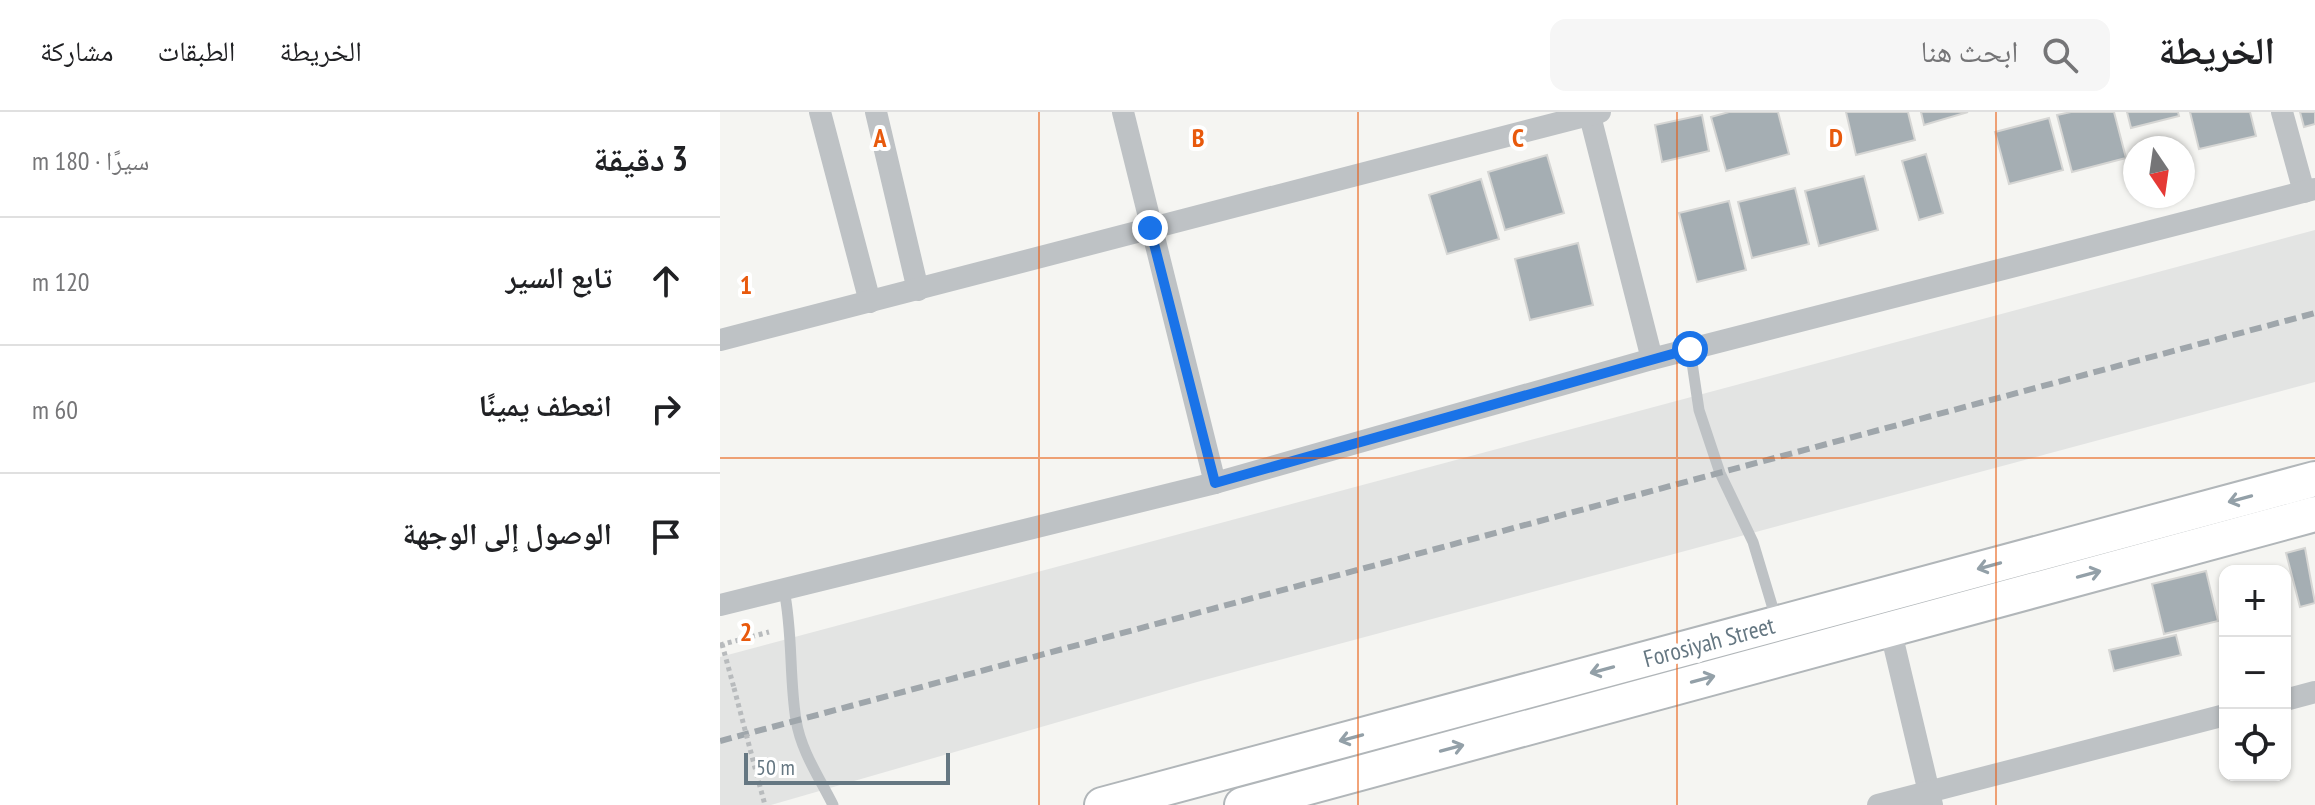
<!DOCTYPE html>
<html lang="ar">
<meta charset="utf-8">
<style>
:root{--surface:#fff;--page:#f6f6f6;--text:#202124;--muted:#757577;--line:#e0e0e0}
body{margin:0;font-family:"PT Sans Narrow","Noto Naskh Arabic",sans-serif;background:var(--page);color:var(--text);direction:rtl}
.controls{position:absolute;right:24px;bottom:24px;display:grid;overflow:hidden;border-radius:16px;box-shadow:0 2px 6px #0004}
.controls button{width:72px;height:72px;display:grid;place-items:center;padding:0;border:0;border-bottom:2px solid var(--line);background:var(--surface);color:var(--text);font:40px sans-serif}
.compass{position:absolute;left:1403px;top:24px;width:72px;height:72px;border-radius:50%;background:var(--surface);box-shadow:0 2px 6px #0004;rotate:167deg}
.scale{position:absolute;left:24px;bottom:20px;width:206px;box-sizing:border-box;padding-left:8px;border:4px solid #657782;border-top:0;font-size:22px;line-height:28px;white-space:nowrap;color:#657782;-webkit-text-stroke:6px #fff;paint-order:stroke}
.stop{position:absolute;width:24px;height:24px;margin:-18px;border:6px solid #1a73e8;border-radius:50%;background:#fff}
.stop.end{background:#1a73e8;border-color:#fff;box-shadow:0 2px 8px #0008}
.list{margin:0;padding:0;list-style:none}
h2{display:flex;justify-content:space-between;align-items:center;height:104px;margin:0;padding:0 32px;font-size:34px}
h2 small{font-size:26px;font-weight:400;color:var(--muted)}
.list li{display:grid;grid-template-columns:52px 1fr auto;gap:24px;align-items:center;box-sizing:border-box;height:128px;padding:0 32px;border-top:2px solid var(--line)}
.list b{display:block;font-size:30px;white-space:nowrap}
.list em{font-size:26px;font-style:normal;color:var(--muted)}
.icon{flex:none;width:44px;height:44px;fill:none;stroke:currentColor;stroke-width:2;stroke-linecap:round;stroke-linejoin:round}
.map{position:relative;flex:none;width:1595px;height:693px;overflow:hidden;direction:ltr}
header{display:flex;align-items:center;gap:48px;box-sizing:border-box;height:112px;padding:0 40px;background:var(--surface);border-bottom:2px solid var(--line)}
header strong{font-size:38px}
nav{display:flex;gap:44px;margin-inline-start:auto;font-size:28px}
.search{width:560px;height:72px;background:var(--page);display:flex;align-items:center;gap:20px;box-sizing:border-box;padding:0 28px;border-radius:16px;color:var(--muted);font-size:30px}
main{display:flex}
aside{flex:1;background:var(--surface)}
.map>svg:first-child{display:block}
</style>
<header>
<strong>الخريطة</strong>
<div class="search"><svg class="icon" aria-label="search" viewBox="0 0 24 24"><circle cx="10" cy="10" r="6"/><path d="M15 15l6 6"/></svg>ابحث هنا</div>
<nav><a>الخريطة</a><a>الطبقات</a><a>مشاركة</a></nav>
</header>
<main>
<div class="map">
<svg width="1595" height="693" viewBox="0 0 1595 693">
<rect width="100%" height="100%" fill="#f5f5f2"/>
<polygon fill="#e3e4e3" points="1595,118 1595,270 477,570 51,693 0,693 0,545"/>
<g fill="#a5aeb3" stroke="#d6d6d4" stroke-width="2">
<polygon points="1009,0 1058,0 1069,42 1006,59 991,5"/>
<polygon points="1126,0 1188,0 1195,28 1136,43"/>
<polygon points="1201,0 1248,0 1204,13"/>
<polygon points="1351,0 1394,0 1406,46 1352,60 1337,3"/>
<polygon points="1407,0 1458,0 1459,4 1411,16"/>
<polygon points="1470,0 1530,0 1536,24 1479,37"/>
<polygon points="1580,0 1595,0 1595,12 1584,15"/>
<polygon points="982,3 989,39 942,50 935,13"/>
<polygon points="1329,6 1343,58 1289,72 1275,20"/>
<polygon points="1206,42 1223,101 1199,108 1182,49"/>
<polygon points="827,43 844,101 785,118 768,60"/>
<polygon points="1144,64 1158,118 1099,134 1085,79"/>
<polygon points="761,67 779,127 727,142 709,83"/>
<polygon points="1075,76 1089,132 1032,146 1018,90"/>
<polygon points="1009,89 1026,158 977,170 959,101"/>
<polygon points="858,131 873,193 810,208 795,147"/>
<polygon points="1585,436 1595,491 1580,495 1566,441"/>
<polygon points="1486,459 1498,509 1444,522 1432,472"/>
<polygon points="1456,523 1461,543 1394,559 1389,538"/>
</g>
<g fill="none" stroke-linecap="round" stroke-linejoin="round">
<g stroke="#b1b6b9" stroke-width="38">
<g id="primary">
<polyline points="382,693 1595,367"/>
<polyline points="522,693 1595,402"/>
</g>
</g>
<g stroke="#b8bbbd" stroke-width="5" stroke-dasharray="4 4" stroke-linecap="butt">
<polyline points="2,532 14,576"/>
<polyline points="0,533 49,520"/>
<polyline points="39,671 45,693"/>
</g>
<g stroke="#bec2c5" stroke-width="11">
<polyline points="970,237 979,298 1000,361 1033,430 1057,510"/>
<path d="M64,478C73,521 69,564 76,608C81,639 99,665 113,693"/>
</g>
<g stroke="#bec2c5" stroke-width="22">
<polyline points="100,0 150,190"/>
<polyline points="156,0 198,178"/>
<polyline points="403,0 495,371"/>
<polyline points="869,0 932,247"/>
<polyline points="1562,0 1584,80"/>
<polyline points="0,228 880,0"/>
<polyline points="0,493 495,371 932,247 1595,77"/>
<polyline points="1170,516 1212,693"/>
<polyline points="1565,588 1595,580"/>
<polyline points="1158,693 1505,603"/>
</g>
<use href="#primary" stroke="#fff" stroke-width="34"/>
<polyline stroke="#9fa6ab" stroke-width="6" stroke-dasharray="12 6" stroke-linecap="butt" points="0,629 1595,201"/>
<polyline stroke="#b8bbbd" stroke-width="5" stroke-dasharray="4 4" stroke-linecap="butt" points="14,576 39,671"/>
</g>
<defs><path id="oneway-shaft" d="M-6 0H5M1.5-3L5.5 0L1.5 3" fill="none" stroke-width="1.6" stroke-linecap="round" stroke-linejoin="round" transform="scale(2)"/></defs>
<g stroke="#93a0a8">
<use href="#oneway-shaft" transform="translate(1520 387) rotate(165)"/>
<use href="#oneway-shaft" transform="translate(1269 454) rotate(165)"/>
<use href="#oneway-shaft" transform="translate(1369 462) rotate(-15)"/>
<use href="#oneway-shaft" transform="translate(882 558) rotate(165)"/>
<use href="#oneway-shaft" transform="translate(983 567) rotate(-15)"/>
<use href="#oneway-shaft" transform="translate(631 626) rotate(165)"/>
<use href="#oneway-shaft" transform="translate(732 636) rotate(-15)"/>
</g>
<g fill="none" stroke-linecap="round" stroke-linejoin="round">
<polyline stroke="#1a73e8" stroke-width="10" points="430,116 495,371 970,237"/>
</g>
<path fill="none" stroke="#e8590c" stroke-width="2" stroke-opacity="0.55" d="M319,0V693M638,0V693M957,0V693M1276,0V693M0,346H1595"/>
<g text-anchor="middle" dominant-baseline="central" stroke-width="8" stroke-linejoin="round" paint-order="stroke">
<g font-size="24" fill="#657782" stroke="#fff">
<text transform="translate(989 530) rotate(-15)">Forosiyah Street</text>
</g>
</g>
<g font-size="26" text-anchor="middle" font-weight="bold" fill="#e8590c" stroke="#fff" stroke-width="8" stroke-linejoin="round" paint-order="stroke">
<text x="160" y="35">A</text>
<text x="478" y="35">B</text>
<text x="798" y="35">C</text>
<text x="1116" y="35">D</text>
<text x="26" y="182">1</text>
<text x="26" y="529">2</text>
</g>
</svg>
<div class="controls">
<button>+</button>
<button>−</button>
<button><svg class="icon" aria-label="locate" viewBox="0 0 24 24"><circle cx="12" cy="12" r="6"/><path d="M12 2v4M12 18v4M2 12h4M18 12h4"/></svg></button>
</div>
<svg class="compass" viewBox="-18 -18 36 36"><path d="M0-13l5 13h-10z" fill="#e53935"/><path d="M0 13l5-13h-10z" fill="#757577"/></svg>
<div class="scale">50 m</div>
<div class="stop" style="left:970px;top:237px"></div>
<div class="stop end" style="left:430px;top:116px"></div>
</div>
<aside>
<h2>3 دقيقة<small>سيرًا · 180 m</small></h2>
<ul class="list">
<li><svg class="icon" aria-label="ahead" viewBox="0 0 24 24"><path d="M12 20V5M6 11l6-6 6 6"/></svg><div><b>تابع السير</b></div><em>120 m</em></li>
<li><svg class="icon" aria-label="right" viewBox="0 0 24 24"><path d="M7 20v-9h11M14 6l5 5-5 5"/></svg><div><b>انعطف يمينًا</b></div><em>60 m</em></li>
<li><svg class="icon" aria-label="arrive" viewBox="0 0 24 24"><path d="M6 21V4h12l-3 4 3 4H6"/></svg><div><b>الوصول إلى الوجهة</b></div></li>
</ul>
</aside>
</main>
